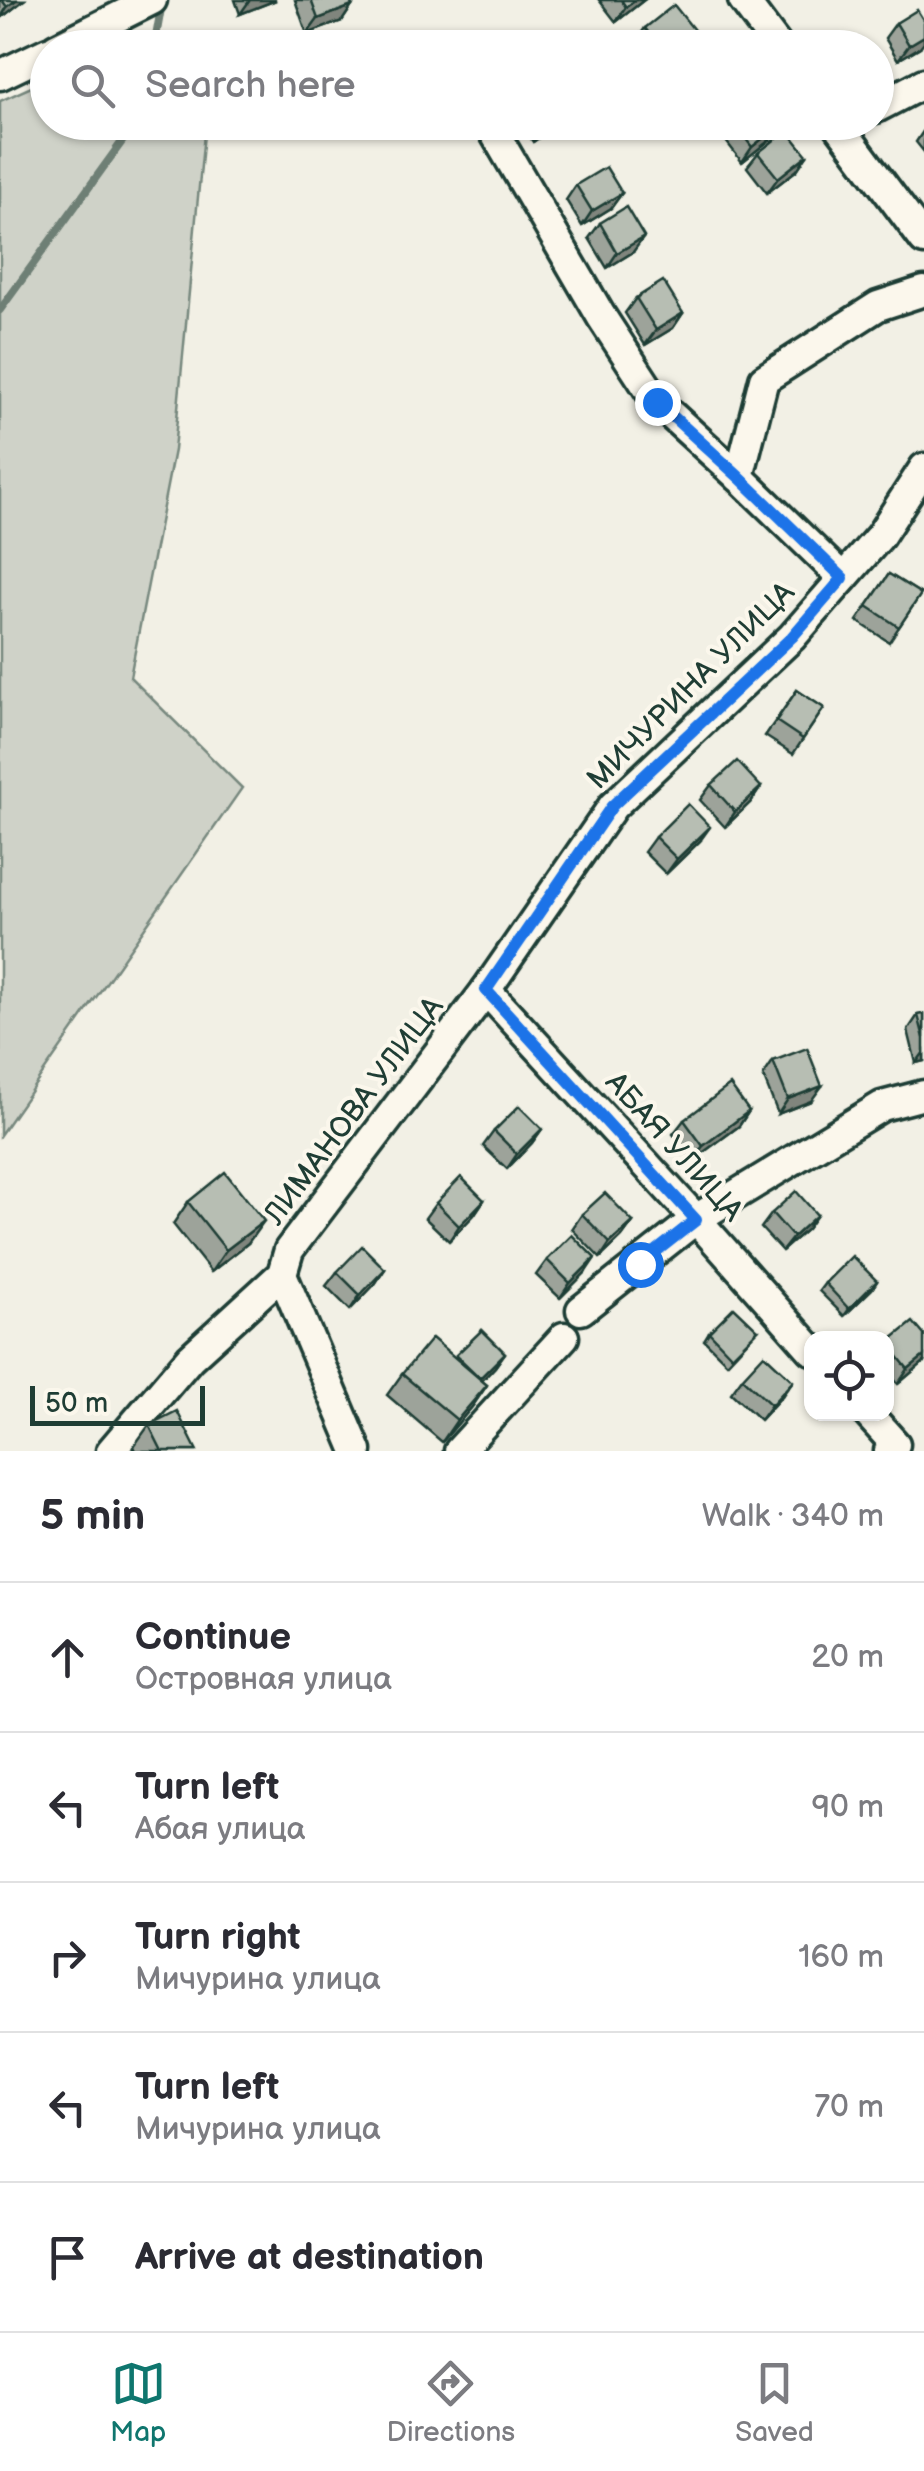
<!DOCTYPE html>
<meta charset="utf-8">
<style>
:root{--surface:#fff;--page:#f2f2f3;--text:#2b2b33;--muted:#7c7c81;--line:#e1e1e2;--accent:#0f766e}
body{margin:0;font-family:"Balsamiq Sans",sans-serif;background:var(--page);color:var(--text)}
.controls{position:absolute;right:30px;bottom:30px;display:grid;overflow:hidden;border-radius:20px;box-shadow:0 2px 8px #0004}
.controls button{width:90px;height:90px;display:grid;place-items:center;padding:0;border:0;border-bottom:2px solid var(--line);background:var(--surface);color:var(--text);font:50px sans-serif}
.scale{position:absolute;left:30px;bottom:25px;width:175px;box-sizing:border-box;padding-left:10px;border:5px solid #1f3d34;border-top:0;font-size:28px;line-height:35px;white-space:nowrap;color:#1f3d34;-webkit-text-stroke:8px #fbf7ec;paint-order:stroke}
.stop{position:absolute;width:30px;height:30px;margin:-22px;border:8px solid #1a73e8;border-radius:50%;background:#fff}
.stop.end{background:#1a73e8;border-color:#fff;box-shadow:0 2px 10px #0008}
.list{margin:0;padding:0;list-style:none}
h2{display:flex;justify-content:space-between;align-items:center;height:130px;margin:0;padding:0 40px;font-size:42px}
h2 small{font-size:32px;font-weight:400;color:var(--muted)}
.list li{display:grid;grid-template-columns:65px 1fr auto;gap:30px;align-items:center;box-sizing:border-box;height:150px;padding:0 40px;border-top:2px solid var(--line)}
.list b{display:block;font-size:38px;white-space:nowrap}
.list p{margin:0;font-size:32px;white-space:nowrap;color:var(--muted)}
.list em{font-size:32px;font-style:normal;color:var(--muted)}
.icon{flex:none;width:55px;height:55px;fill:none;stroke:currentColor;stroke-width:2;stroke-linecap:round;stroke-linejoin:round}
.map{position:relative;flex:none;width:924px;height:1451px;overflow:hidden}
.search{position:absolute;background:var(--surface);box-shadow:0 2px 8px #0004;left:30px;right:30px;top:30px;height:110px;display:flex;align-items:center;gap:25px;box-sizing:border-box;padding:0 35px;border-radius:55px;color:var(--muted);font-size:38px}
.sheet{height:880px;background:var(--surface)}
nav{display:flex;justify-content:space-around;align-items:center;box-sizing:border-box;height:140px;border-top:2px solid var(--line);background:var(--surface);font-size:28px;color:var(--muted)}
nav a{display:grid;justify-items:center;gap:5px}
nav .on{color:var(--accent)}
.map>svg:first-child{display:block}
</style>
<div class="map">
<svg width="924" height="1451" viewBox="0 0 924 1451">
<rect width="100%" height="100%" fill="#f2f0e5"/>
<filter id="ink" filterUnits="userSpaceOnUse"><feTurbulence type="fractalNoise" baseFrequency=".01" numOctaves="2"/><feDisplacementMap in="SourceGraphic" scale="20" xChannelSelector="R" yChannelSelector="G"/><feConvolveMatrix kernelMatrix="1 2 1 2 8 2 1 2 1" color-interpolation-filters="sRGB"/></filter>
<g filter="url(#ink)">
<polygon fill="#cfd2c8" stroke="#77887e" stroke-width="2.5" points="47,80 48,122 205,123 174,450 130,677 242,788 0,1135 0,101"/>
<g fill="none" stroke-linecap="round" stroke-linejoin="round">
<g stroke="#6e7f75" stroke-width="8">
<polyline points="154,48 162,3"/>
<polyline points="0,310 129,132 132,122"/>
</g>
<g stroke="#1f3d34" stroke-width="35">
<g id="minor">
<polyline points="743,0 779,48"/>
<polyline points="56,48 152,0"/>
<polyline points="0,75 48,52"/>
<polyline points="876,108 924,83"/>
<polyline points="836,122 924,240"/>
<polyline points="494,132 601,316 657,402 739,477 843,578"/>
<polyline points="739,477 764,379 878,306 924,291"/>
<polyline points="486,990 696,1219 812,1350"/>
<polyline points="282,1274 357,1451"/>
<polyline points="581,1310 696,1219 882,1106 924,1095"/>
<polyline points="868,1414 895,1444 889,1451"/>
<polyline points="111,1451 190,1358 282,1274 289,1250 486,990 613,806 792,637 880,536 924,468"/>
<polyline points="459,1451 564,1337"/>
</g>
</g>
<use href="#minor" stroke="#fbf7ec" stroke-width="28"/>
</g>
<g fill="#9da39a" stroke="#1f3d34" stroke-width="2.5">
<polygon points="0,0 24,0 0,19"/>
<polygon points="235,0 276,0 240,14"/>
<polygon points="295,0 350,0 352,6 342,21 307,34"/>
<polygon points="599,0 644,0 616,22"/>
<polygon points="896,23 920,47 898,60 885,38"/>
<polygon points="645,28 684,45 681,48 638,48 634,43"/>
<polygon points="520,122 561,122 533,142"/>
<polygon points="731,122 780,122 771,139 742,162 722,136"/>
<polygon points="924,130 924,152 916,142"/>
<polygon points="758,153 807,155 797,170 767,193 747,167"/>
<polygon points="576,185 622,193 611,208 582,226 566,200"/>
<polygon points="600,223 633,252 607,268 589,238"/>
<polygon points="636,298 683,313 673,328 645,345 625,313"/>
<polygon points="889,574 921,594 889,642 857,621"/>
<polygon points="797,690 824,708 793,754 765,736"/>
<polygon points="711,785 761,787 751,802 725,827 700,800"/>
<polygon points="655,837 700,841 666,874 644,852"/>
<polygon points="924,1014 924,1061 916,1063 908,1030 918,1015"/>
<polygon points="773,1061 811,1101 778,1114 763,1076"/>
<polygon points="749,1111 739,1126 693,1160 673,1134 684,1120"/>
<polygon points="542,1129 532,1143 507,1169 483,1146 494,1131"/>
<polygon points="484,1200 474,1215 449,1241 425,1218 436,1203"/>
<polygon points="188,1202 248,1243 211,1272 173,1224"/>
<polygon points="772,1213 817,1215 807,1229 782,1251 761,1228"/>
<polygon points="582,1214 633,1222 622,1237 600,1258 572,1229"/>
<polygon points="547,1260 585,1273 560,1298 536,1275"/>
<polygon points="385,1269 375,1284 350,1310 326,1286 337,1272"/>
<polygon points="877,1281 872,1289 844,1316 819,1291 825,1283"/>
<polygon points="482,1330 505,1353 495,1367 482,1381 487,1385 472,1407 442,1442 387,1395 402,1374 455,1358"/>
<polygon points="758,1330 727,1363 704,1340 709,1332"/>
<polygon points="886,1344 924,1362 898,1384 886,1370"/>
<polygon points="742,1378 782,1396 760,1420 731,1393"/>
<polygon points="149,1425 197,1451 136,1451 134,1446"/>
</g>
<g fill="#80857d" stroke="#1f3d34" stroke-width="2.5">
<polygon points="16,0 24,0 0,19 7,7"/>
<polygon points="250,0 276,0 240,14"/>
<polygon points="636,0 644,0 616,22 626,7"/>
<polygon points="352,6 342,21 307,34 318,19"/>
<polygon points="694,30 684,45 681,48 672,48"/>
<polygon points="924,36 924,42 920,47 898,60 909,45"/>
<polygon points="550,122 561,122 533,142 544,127"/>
<polygon points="781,124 771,139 742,162 752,147"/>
<polygon points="807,155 797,170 767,193 778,178"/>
<polygon points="622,193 611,208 582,226 592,211"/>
<polygon points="644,237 633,252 607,268 617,253"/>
<polygon points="683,313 673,328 645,345 656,330"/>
<polygon points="761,787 751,802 725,827 735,812"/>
<polygon points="710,827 700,841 666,874 677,859"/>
<polygon points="924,1052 924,1061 916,1063"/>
<polygon points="822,1086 811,1101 778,1114 788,1099"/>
<polygon points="749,1111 739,1126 693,1160 703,1146"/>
<polygon points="542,1129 532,1143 507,1169 517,1154"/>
<polygon points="484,1200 474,1215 449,1241 459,1226"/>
<polygon points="817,1215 807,1229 782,1251 793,1237"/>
<polygon points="264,1221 248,1243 211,1272 226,1250"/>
<polygon points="633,1222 622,1237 600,1258 610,1243"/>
<polygon points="595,1258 585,1273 560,1298 570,1283"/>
<polygon points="385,1269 375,1284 350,1310 360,1295"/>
<polygon points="877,1281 872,1289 844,1316 849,1309"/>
<polygon points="505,1353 495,1367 470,1393 480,1378"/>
<polygon points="924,1356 924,1362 898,1384 908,1369"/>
<polygon points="793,1381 782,1396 760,1420 771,1405"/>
<polygon points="487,1385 472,1407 442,1442 457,1420"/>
</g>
<g fill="#b7beb3" stroke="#1f3d34" stroke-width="2.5">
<polygon points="2,0 16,0 7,7"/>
<polygon points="311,0 350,0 352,6 318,19"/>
<polygon points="621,0 636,0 626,7"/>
<polygon points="674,5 694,30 672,48 660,48 645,28"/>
<polygon points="917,10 924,21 924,36 909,45 896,23"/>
<polygon points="733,122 780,122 781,124 752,147"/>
<polygon points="787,130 807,155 778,178 758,153"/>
<polygon points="606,167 622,193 592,211 576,185"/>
<polygon points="626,207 644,237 617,253 600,223"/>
<polygon points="663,281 683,313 656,330 636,298"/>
<polygon points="889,574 921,594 899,627 867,606"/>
<polygon points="797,690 824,708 803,739 776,721"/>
<polygon points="737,761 761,787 735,812 711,785"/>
<polygon points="688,804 710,827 677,859 655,837"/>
<polygon points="924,1014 924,1038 918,1015"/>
<polygon points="807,1048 822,1086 788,1099 773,1061"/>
<polygon points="730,1085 749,1111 703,1146 684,1120"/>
<polygon points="519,1106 542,1129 517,1154 494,1131"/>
<polygon points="225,1172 264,1221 226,1250 188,1202"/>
<polygon points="461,1177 484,1200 459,1226 436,1203"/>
<polygon points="796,1191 817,1215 793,1237 772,1213"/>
<polygon points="605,1193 633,1222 610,1243 582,1214"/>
<polygon points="572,1235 595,1258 570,1283 547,1260"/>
<polygon points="362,1246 385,1269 360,1295 337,1272"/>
<polygon points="852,1256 877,1281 849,1309 825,1283"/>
<polygon points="734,1307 758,1330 732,1356 709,1332"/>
<polygon points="913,1322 924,1335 924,1356 908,1369 887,1343"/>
<polygon points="482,1330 505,1353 480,1378 456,1355"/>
<polygon points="432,1338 487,1385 457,1420 402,1374"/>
<polygon points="764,1354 793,1381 771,1405 742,1378"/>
<polygon points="177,1411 197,1451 162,1451 149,1425"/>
</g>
</g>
<g fill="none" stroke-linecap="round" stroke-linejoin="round" filter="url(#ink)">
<polyline stroke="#1a73e8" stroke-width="12" points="640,1264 696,1220 486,990 612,806 792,637 843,578 739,477 657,402"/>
</g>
<g text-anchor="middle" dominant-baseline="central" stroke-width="8" stroke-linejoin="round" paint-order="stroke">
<g font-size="30" fill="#1f3d34" stroke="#fbf7ec">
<text transform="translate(691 686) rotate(-45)">МИЧУРИНА УЛИЦА</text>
<text transform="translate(354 1111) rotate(-53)">ЛИМАНОВА УЛИЦА</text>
<text transform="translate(674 1147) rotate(48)">АБАЯ УЛИЦА</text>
</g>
</g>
</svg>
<div class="controls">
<button><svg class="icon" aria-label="locate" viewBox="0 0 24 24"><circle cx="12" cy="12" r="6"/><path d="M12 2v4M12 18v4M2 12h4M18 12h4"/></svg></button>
</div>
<div class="scale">50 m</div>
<div class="stop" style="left:640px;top:1264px"></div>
<div class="stop end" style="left:657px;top:402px"></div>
<div class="search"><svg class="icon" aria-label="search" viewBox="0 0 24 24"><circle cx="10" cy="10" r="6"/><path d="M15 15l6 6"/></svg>Search here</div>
</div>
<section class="sheet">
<h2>5 min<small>Walk · 340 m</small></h2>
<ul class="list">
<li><svg class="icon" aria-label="ahead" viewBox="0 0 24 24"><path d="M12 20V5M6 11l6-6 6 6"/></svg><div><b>Continue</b><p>Островная улица</p></div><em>20 m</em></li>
<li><svg class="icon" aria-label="left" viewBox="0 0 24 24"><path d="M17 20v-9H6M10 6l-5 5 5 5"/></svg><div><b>Turn left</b><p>Абая улица</p></div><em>90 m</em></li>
<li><svg class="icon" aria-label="right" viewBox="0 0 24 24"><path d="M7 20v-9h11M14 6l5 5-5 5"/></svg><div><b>Turn right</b><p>Мичурина улица</p></div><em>160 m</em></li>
<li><svg class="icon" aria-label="left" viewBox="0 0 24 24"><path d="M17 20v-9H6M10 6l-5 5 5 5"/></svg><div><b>Turn left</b><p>Мичурина улица</p></div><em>70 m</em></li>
<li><svg class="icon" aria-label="arrive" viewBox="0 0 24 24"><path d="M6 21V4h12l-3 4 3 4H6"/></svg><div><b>Arrive at destination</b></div></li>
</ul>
</section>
<nav>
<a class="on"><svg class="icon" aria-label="map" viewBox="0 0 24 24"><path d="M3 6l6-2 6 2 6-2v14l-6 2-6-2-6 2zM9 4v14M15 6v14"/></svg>Map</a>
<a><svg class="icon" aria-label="directions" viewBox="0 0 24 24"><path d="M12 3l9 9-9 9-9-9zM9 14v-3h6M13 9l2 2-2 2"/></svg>Directions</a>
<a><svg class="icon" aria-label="saved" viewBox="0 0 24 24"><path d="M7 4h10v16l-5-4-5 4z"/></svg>Saved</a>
</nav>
